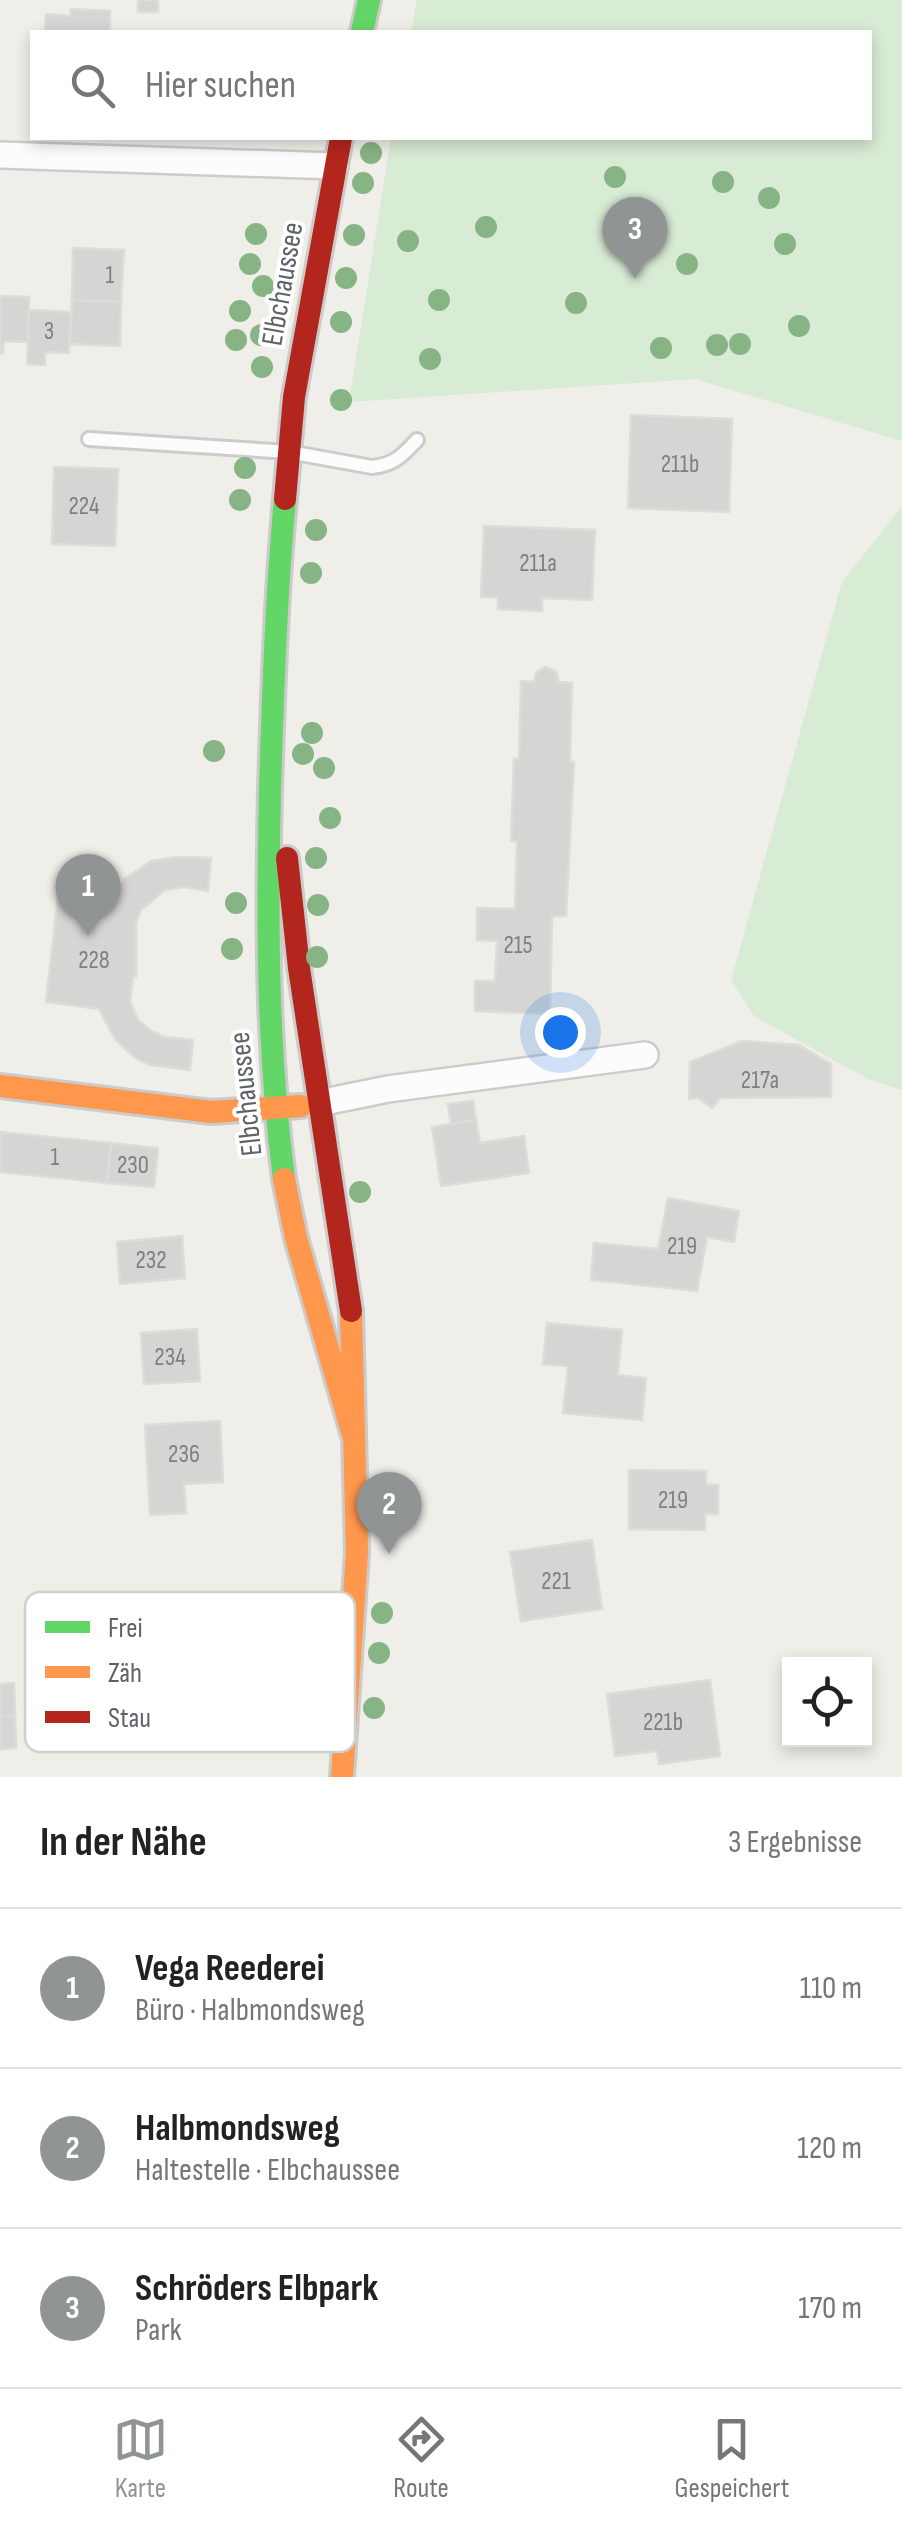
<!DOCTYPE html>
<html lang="de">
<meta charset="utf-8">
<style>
:root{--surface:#fff;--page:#f6f6f6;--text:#222;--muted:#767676;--line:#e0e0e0;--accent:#919495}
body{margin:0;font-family:"Sofia Sans Condensed",sans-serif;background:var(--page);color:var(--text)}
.controls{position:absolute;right:30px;bottom:30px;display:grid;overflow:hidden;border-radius:0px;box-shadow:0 5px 15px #0003}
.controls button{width:90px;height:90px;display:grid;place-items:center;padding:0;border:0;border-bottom:2px solid var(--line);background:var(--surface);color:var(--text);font:50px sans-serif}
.you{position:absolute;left:560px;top:1032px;width:35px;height:35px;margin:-25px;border:8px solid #fff;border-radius:50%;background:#1a73e8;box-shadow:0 0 0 15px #1a73e833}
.badge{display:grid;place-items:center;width:65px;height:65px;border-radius:50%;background:var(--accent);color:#fff;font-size:32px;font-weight:700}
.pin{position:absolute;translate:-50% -82px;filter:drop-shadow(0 2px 5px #0008)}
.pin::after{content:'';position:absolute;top:52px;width:35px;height:30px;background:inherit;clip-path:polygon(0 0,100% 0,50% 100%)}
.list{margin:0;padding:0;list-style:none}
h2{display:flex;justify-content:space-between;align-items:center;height:130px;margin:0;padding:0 40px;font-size:42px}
h2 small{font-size:32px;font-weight:400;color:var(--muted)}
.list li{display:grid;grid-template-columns:65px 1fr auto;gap:30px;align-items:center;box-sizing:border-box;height:160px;padding:0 40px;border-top:2px solid var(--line)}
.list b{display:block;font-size:38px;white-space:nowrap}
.list p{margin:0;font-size:32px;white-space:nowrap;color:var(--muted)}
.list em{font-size:32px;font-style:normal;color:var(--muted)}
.icon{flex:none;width:55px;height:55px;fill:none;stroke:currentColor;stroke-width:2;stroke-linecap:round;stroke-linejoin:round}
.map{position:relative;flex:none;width:902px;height:1777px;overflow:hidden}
.search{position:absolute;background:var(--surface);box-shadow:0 5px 15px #0003;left:30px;right:30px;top:30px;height:110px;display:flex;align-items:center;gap:25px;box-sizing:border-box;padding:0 35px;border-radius:0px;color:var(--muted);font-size:38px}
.sheet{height:610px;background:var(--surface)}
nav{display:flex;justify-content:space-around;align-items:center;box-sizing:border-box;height:140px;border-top:2px solid var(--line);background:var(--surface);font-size:28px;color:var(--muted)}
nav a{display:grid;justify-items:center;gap:5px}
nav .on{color:var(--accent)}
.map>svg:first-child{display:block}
</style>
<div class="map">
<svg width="902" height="1777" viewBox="0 0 902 1777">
<rect width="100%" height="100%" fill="#efeee9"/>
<g fill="#d8ebd4">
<polygon points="417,0 902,0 902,441 695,379 349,402 391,138 870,138 870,32 411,32"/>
<polygon points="902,506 902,1090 868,1079 754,1016 731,980 842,582"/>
</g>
<g fill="#d6d5d3" stroke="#dedcd8" stroke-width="2.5">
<rect x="138" y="0" width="20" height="12"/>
<polygon points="71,9 110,11 110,32 45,32 46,14 71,16"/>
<polygon points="73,248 124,250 121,302 72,300"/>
<polygon points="0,296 29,297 28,342 4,341 3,353 0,353"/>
<polygon points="72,300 121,302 120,346 70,344"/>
<polygon points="29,310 71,312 69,353 45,352 45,365 27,364"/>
<polygon points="631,415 732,419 729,512 628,508"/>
<polygon points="54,467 118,469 115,546 52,544"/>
<polygon points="484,526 595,530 592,600 542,598 542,611 498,609 498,597 481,597"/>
<polygon points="545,667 556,671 559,682 572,683 570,762 574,762 566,916 552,916 550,1014 475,1011 475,981 495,981 497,941 477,940 477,908 515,909 517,841 511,841 514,759 519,759 521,681 534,682 536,673"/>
<polygon points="178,857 211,858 208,891 184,887 165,890 141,910 136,923 136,977 133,976 130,1002 139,1021 152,1031 164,1037 193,1040 190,1070 150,1065 135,1058 115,1039 99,1009 46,1002 59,888 111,894 126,878 151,861"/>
<polygon points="742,1041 799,1045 831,1064 831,1097 720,1098 712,1108 698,1098 689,1099 690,1062"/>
<polygon points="473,1101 476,1120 451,1124 448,1104"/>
<polygon points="476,1120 480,1143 524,1136 529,1173 441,1186 432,1127"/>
<polygon points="0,1132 111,1143 107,1183 0,1172"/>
<polygon points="111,1143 158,1148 154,1187 107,1183"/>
<polygon points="668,1198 739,1211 734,1242 707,1237 697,1291 591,1280 594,1243 658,1249"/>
<polygon points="182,1236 185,1278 120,1284 117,1242"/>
<polygon points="547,1323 622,1330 618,1375 646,1378 642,1420 563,1413 568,1366 543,1364"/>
<polygon points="197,1329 200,1381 144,1384 141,1333"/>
<polygon points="220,1421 223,1482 184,1484 186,1513 150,1515 145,1425"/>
<polygon points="629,1470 706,1471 706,1485 718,1485 718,1514 705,1514 705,1530 629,1529"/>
<polygon points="592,1540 602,1609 521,1621 510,1552"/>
<polygon points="710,1680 720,1756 659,1764 657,1751 615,1756 607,1694"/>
<polygon points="14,1683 15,1716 0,1716 0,1684"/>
<polygon points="0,1716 15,1716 16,1748 0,1749"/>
</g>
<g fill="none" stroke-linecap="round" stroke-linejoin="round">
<g stroke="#cccccb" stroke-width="18">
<path id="lane" d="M89,439L289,452L372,467C394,465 403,455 417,440"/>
</g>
<g stroke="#cccccb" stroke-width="30">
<g id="street">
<polyline points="0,155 335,166"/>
<polyline points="319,1103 388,1089 645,1055"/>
</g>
</g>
<g stroke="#cbcbca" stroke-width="28">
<g id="fast">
<polyline points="362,32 369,0"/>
<path d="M284,1179C267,1049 267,921 270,790C273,693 276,596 285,499"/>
</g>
</g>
<g stroke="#cbcbca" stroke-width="28">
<g id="slow">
<polyline points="0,1086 211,1112 301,1106"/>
<polyline points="284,1179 296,1238 352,1432"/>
<polyline points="342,1777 357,1552 351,1311"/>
</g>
</g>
<g stroke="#cbcbca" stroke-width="28">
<g id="jam">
<polyline points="285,499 294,397 341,138"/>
<polyline points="287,858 299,968 351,1311"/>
</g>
</g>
<use href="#lane" stroke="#fdfcfc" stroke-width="12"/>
<use href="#street" stroke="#fdfcfc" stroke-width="25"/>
<use href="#fast" stroke="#63d668" stroke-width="22"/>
<use href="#slow" stroke="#ff974d" stroke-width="22"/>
<use href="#jam" stroke="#b3261e" stroke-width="22"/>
</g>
<g fill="#86b484">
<circle cx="371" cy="153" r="11"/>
<circle cx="615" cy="177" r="11"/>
<circle cx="723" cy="182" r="11"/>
<circle cx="363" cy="183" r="11"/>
<circle cx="769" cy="198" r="11"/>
<circle cx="486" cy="227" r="11"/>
<circle cx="256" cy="234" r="11"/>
<circle cx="354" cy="235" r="11"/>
<circle cx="408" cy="241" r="11"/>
<circle cx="785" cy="244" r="11"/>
<circle cx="250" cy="264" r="11"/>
<circle cx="687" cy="264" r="11"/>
<circle cx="346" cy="278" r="11"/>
<circle cx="263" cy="286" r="11"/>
<circle cx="439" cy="300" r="11"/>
<circle cx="576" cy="303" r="11"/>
<circle cx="240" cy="311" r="11"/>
<circle cx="341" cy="322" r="11"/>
<circle cx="799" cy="326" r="11"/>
<circle cx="261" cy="335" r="11"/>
<circle cx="236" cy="340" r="11"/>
<circle cx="740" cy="344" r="11"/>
<circle cx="717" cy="345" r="11"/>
<circle cx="661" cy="348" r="11"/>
<circle cx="430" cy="359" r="11"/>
<circle cx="262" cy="367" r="11"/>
<circle cx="341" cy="400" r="11"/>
<circle cx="245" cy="468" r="11"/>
<circle cx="240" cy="500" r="11"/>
<circle cx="316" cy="530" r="11"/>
<circle cx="311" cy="573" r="11"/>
<circle cx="312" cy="733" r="11"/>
<circle cx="214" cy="751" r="11"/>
<circle cx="303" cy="754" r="11"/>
<circle cx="324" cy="768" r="11"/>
<circle cx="330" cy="818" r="11"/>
<circle cx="316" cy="858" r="11"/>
<circle cx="236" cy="903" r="11"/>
<circle cx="318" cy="905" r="11"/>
<circle cx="232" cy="949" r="11"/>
<circle cx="317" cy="957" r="11"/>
<circle cx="360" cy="1192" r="11"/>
<circle cx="382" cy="1613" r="11"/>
<circle cx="379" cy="1653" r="11"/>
<circle cx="374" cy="1708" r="11"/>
</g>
<g text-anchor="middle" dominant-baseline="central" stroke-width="8" stroke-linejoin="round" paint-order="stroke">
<g font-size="25" fill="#7d8184">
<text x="110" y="275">1</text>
<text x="49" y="331">3</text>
<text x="680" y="464">211b</text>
<text x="84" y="506">224</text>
<text x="538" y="563">211a</text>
<text x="518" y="945">215</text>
<text x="94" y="960">228</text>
<text x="760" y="1080">217a</text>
<text x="55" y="1157">1</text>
<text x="133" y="1165">230</text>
<text x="682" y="1246">219</text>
<text x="151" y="1260">232</text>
<text x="170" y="1357">234</text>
<text x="184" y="1454">236</text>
<text x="673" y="1500">219</text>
<text x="556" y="1581">221</text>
<text x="663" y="1722">221b</text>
</g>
<g font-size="30" fill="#5e6368" stroke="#fff">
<text transform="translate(283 284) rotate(-80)">Elbchaussee</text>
<text transform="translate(246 1094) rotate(-96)">Elbchaussee</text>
</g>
</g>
<rect x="25" y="1592" width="330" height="160" rx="15" fill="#fff" stroke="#cfd0d2" stroke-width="2.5"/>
<rect x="45" y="1621" width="45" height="12" fill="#63d668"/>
<rect x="45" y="1666" width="45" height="12" fill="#ff974d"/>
<rect x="45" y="1711" width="45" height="12" fill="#b3261e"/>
<g font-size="28" fill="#5e6368">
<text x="108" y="1637">Frei</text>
<text x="108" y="1682">Zäh</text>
<text x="108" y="1727">Stau</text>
</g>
</svg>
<div class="controls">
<button><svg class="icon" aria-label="locate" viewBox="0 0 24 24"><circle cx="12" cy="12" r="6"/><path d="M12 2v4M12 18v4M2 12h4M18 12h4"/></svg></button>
</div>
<div class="you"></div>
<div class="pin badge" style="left:88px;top:936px">1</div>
<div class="pin badge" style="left:389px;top:1554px">2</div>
<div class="pin badge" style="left:635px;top:279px">3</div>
<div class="search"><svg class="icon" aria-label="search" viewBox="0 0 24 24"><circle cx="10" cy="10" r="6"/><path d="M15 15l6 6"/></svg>Hier suchen</div>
</div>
<section class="sheet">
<h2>In der Nähe<small>3 Ergebnisse</small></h2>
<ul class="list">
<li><span class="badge">1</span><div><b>Vega Reederei</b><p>Büro · Halbmondsweg</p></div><em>110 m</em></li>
<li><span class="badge">2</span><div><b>Halbmondsweg</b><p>Haltestelle · Elbchaussee</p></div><em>120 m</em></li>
<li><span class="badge">3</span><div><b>Schröders Elbpark</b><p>Park</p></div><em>170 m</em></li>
</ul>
</section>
<nav>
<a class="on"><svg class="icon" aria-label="map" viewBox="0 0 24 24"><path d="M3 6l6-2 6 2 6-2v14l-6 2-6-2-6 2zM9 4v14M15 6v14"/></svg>Karte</a>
<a><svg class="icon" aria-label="directions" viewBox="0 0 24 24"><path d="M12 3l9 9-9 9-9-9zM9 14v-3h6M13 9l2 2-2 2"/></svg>Route</a>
<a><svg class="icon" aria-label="saved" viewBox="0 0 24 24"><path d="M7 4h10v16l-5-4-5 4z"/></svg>Gespeichert</a>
</nav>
